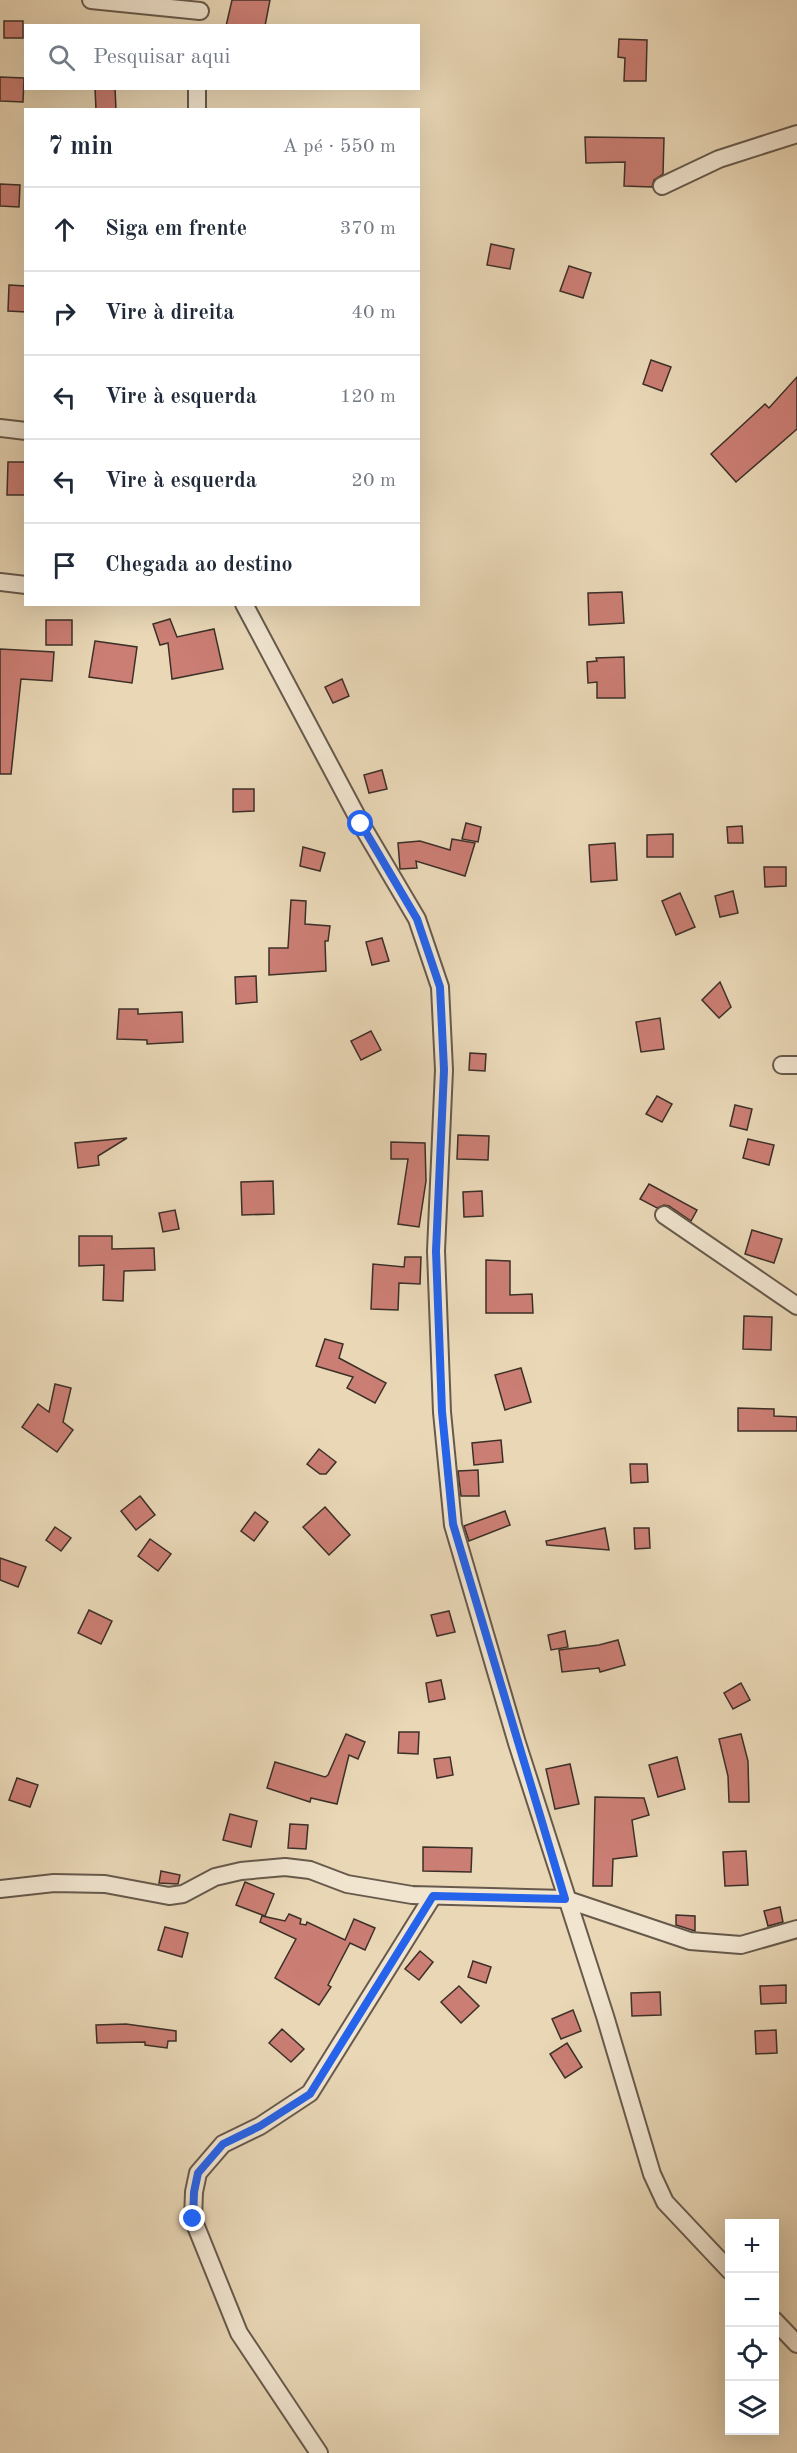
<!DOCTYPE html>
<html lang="pt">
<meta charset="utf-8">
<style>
:root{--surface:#fff;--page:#f2f2f3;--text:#1f2937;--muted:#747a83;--line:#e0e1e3}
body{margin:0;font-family:"Old Standard TT",serif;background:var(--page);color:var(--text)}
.controls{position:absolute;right:18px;bottom:18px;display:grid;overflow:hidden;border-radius:0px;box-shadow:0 6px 24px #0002}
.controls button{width:54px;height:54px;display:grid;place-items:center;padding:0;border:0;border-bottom:2px solid var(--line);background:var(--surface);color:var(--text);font:30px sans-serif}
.stop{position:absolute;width:18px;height:18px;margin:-14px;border:4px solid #2563eb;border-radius:50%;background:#fff}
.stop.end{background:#2563eb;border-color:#fff;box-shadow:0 2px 6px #0008}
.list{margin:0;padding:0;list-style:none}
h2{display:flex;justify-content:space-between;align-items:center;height:78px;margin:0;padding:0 24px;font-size:26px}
h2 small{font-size:20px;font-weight:400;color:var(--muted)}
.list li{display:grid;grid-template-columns:39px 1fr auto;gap:18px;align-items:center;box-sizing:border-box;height:84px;padding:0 24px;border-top:2px solid var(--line)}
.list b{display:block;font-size:22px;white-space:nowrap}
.list em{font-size:20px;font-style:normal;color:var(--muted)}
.icon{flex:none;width:33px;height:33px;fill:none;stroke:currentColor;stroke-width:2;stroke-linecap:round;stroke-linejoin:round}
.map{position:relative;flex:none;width:797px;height:2453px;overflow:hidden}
.search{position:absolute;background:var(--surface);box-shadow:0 6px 24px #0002;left:24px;top:24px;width:396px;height:66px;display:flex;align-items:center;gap:15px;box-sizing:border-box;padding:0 21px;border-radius:0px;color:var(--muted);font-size:22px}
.panel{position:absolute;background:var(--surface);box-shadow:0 6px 24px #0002;left:24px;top:108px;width:396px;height:498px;border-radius:0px}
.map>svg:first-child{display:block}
</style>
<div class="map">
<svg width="797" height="2453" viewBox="0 0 797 2453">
<rect width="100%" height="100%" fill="#e9d7b6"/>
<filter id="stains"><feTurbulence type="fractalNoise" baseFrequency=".00333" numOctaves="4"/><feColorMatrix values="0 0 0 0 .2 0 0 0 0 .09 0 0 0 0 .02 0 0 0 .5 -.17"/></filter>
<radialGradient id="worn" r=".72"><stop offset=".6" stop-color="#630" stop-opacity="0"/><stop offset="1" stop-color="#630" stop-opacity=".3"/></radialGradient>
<g fill="#cb7e74" stroke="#3c3028" stroke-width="1.5">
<polygon points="232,0 270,0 265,26 226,26"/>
<rect x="4" y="21" width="19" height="17"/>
<polygon points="619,39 647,40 646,81 624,81 625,58 618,57"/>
<polygon points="0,77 24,78 23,102 0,101"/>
<polygon points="95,88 115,88 116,110 96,110"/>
<polygon points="585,137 664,138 663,174 654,180 652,187 624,186 625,162 586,163"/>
<polygon points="0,184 20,185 19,207 0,206"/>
<polygon points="491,244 514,249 510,269 487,265"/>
<polygon points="569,266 591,273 583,298 560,291"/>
<polygon points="9,285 26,286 26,312 8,311"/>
<polygon points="651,360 671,367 662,391 643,384"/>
<polygon points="797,377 797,429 736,482 711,454 765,404 769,408"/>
<polygon points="8,462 26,462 26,495 7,495"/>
<polygon points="622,592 624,623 589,625 588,593"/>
<polygon points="170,619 177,637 214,629 223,669 172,679 168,643 160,645 153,624"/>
<rect x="46" y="620" width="26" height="25"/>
<polygon points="95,641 137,647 132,683 89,677"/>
<polygon points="0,649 54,652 52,681 21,679 11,774 0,774"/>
<polygon points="624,657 625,698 597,698 597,682 588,683 587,662 597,661 596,658"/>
<polygon points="342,679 349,696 333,703 325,687"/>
<polygon points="382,770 387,789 369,793 364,775"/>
<polygon points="233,789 254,789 254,811 233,812"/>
<polygon points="466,823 481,827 478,842 462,839"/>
<polygon points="742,826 743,843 728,843 727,827"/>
<polygon points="673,834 673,857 647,857 647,835"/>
<polygon points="452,839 475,843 465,876 416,861 417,868 400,869 398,843 420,841 450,850"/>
<polygon points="615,843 617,880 591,882 589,845"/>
<polygon points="303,847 325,853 320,871 300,866"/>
<polygon points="764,867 786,867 786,886 765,887"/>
<polygon points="733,891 738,913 720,917 715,896"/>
<polygon points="680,893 695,927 676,935 662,901"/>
<polygon points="291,900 306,901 305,924 330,926 328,941 325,941 326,971 269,975 269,948 288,948"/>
<polygon points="382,938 389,961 372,965 366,942"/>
<polygon points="256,976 257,1002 236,1004 235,977"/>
<polygon points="720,982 731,1007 719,1018 702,1000"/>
<polygon points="119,1009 138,1009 138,1014 182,1012 183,1042 147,1044 147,1040 117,1039"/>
<polygon points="660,1018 664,1049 641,1052 636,1022"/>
<polygon points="371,1031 381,1050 361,1060 351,1041"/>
<polygon points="470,1053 486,1054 485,1071 469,1070"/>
<polygon points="657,1096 672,1104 662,1122 646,1114"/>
<polygon points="735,1105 752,1109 747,1130 730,1126"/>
<polygon points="458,1135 489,1136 488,1160 457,1159"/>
<polygon points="127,1138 98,1156 99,1165 78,1168 75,1143"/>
<polygon points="748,1139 774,1145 769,1165 743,1158"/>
<polygon points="391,1142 425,1143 426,1181 419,1227 398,1224 408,1159 391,1159"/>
<polygon points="273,1181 274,1214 242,1215 241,1182"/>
<polygon points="649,1184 697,1210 691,1221 669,1206 664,1205 657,1208 640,1199"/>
<polygon points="482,1191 483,1216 464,1217 463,1192"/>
<polygon points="175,1210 179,1229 163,1232 159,1213"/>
<polygon points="752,1230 782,1239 774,1263 745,1254"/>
<polygon points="79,1236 112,1236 112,1249 154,1248 155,1270 124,1271 123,1301 103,1300 104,1265 79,1266"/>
<polygon points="405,1257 421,1257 420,1284 399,1283 398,1310 371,1309 373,1264 404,1267"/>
<polygon points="486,1260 510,1261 510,1295 532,1294 533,1313 486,1313"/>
<polygon points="744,1316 772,1317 771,1350 743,1349"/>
<polygon points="325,1339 343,1344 339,1358 386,1383 375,1403 347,1388 353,1377 316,1366"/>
<polygon points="521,1368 531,1402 505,1410 495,1375"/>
<polygon points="55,1384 71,1388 63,1422 73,1430 57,1452 22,1427 38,1404 49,1412"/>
<polygon points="738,1408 774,1409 774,1416 797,1417 797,1431 738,1431"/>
<polygon points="501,1440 503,1462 474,1465 472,1443"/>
<polygon points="319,1449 336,1462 326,1474 320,1474 307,1464"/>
<polygon points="630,1464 647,1464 648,1482 631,1483"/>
<polygon points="478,1470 479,1496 461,1496 458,1471"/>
<polygon points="140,1496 155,1515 136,1530 121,1511"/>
<polygon points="325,1507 350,1535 329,1555 303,1527"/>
<polygon points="505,1511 510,1525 469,1541 464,1526"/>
<polygon points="255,1512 268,1522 254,1541 241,1531"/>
<polygon points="55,1527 71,1538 61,1551 46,1540"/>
<polygon points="605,1528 609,1550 547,1545 546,1541"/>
<polygon points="634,1528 649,1528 650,1548 635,1549"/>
<polygon points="150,1539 171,1554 158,1571 138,1556"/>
<polygon points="0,1558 26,1567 18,1587 0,1580"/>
<polygon points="89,1610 112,1621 101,1644 78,1633"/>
<polygon points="449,1611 455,1632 437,1636 431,1615"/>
<polygon points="565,1631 568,1647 551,1650 548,1635"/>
<polygon points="618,1640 625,1665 600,1672 599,1668 562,1672 559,1650 599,1645"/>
<polygon points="441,1680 445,1699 429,1702 426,1683"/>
<polygon points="741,1683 750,1700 733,1709 724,1693"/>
<polygon points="399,1732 419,1732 418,1754 398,1753"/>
<polygon points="346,1734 365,1742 358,1759 349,1755 337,1804 311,1798 310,1802 267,1788 275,1762 325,1777 328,1775"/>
<polygon points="741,1734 748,1761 749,1802 729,1802 728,1776 719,1739"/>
<polygon points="450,1757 453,1775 437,1778 434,1759"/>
<polygon points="677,1757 685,1789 658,1797 649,1765"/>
<polygon points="570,1764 579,1804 555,1809 546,1769"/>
<polygon points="17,1778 38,1785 30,1807 9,1800"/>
<polygon points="595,1797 644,1798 649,1815 632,1820 637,1856 613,1859 612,1886 593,1886"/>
<polygon points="230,1814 257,1821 251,1847 223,1840"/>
<polygon points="290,1824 308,1825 306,1849 288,1848"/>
<polygon points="423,1847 472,1848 471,1872 423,1871"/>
<polygon points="746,1851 748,1885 725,1886 723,1852"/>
<polygon points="161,1871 180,1875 178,1884 159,1883"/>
<polygon points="245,1882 274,1894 265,1916 236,1905"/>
<polygon points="780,1907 783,1922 768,1926 764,1911"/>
<polygon points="289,1914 301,1919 300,1924 306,1925 307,1922 345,1940 354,1919 375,1928 365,1950 350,1943 328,1985 331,1987 319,2005 275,1978 296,1939 260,1922 262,1916 285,1921"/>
<polygon points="676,1915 695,1916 695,1931 676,1925"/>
<polygon points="165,1927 188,1933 182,1957 158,1950"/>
<polygon points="420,1951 433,1962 419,1980 405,1969"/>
<polygon points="473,1961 491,1967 486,1983 468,1977"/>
<polygon points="786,1985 786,2003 761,2004 760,1986"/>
<polygon points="459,1986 479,2006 461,2023 441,2002"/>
<polygon points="660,1992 661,2015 632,2016 631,1993"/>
<polygon points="573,2010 581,2031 561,2039 552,2019"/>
<polygon points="126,2024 176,2031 176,2041 168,2041 167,2048 145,2045 145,2042 97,2043 96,2025"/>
<polygon points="282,2029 304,2049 291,2062 269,2043"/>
<polygon points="776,2030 777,2053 756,2054 755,2031"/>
<polygon points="567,2043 582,2067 565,2078 550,2054"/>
</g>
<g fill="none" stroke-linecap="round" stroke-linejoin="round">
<g stroke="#675a4c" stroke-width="20">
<g id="street">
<polyline points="91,0 200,11"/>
<polyline points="197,110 197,88"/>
<polyline points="662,186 719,159 797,134"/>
<polyline points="0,428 26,431"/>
<polyline points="0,582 26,585"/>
<polyline points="244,604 361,824 417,919 440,987 444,1070 436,1251 442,1412 453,1525 517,1743 605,2016 652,2174 665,2202 730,2271"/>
<polyline points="782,1065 797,1065"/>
<polyline points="664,1215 797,1306"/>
<polyline points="0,1889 54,1883 105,1884 169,1896 183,1894 215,1877 241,1871 285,1867 310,1870 347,1884 412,1895 565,1899 690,1941 741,1945 797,1929"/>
<polyline points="774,2320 797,2344"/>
<polyline points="319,2453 239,2333 193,2219 194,2192 198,2173 223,2144 260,2126 310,2093 433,1896"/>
</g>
</g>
<use href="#street" stroke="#f1e5d0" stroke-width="16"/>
</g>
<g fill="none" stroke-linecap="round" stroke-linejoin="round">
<polyline stroke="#2563eb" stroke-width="8" points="193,2219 194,2192 198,2173 223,2144 260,2126 310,2094 433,1896 565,1899 453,1524 442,1412 436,1251 444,1070 440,987 417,919 361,824"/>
</g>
<rect width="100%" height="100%" filter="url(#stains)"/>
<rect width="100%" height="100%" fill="url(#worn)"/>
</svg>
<div class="controls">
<button>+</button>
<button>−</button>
<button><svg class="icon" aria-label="locate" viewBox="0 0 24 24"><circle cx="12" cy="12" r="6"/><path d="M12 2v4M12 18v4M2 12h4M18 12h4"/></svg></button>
<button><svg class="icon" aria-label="layers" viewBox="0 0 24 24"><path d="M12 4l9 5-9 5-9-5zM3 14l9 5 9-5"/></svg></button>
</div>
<div class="stop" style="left:361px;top:824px"></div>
<div class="stop end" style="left:193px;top:2219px"></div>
<div class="search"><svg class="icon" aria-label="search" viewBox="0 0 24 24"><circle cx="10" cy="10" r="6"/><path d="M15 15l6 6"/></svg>Pesquisar aqui</div>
<section class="panel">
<h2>7 min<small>A pé · 550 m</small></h2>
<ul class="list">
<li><svg class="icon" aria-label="ahead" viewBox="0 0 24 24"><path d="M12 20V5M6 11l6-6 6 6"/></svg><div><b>Siga em frente</b></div><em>370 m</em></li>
<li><svg class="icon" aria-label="right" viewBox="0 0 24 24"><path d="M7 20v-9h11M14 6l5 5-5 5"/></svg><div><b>Vire à direita</b></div><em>40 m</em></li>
<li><svg class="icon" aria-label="left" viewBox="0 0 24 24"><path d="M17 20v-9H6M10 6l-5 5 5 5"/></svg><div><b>Vire à esquerda</b></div><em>120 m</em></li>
<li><svg class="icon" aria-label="left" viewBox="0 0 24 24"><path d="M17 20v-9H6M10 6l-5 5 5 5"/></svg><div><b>Vire à esquerda</b></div><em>20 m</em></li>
<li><svg class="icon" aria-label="arrive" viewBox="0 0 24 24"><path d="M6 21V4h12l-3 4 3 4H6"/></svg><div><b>Chegada ao destino</b></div></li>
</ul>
</section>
</div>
